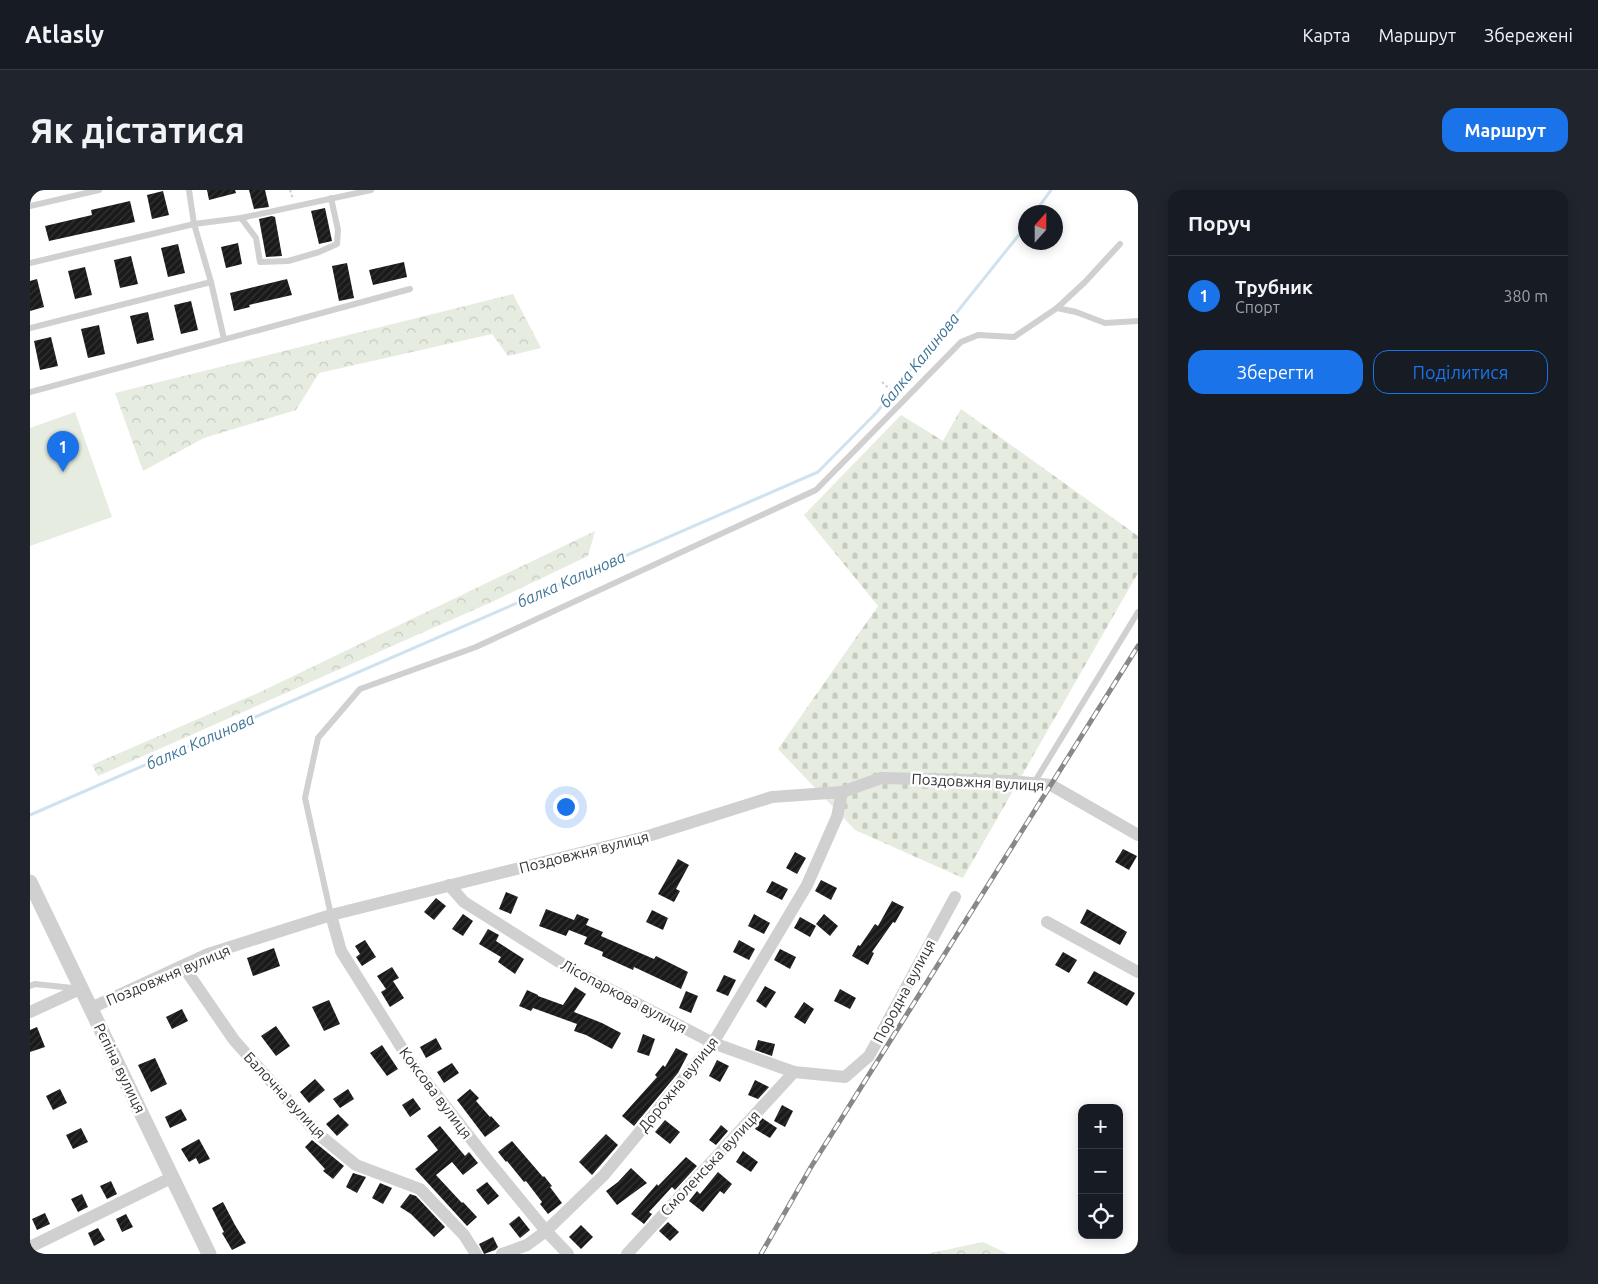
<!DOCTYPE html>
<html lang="uk">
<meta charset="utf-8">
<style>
:root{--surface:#171b24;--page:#20242c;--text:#f1f3f6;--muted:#9ea1a6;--line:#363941;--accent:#1a73e8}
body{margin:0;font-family:Ubuntu,sans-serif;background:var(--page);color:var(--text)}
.controls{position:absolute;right:15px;bottom:15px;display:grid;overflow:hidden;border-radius:10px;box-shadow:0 2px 12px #0003}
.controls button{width:45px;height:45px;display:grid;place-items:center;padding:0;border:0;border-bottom:1px solid var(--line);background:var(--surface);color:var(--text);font:25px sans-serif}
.compass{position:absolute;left:988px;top:15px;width:45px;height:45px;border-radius:50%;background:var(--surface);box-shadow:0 2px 12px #0003;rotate:21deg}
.you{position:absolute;left:535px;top:616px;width:18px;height:18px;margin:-12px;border:4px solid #fff;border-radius:50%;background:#1a73e8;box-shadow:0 0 0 8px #1a73e833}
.badge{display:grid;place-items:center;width:32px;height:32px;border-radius:50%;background:var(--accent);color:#fff;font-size:16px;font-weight:700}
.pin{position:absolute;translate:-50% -41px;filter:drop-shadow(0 1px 2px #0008)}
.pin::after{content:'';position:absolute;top:26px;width:18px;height:15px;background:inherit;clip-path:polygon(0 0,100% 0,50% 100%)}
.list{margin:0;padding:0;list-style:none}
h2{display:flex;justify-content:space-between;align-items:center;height:65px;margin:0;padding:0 20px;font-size:21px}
h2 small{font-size:16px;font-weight:400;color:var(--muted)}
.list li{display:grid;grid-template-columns:32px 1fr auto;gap:15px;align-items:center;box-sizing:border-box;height:80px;padding:0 20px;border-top:1px solid var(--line)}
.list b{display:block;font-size:19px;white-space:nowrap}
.list p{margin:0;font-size:16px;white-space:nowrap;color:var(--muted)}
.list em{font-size:16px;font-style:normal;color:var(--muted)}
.actions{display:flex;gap:10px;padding:15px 20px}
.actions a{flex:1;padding:11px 0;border:1px solid var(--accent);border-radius:15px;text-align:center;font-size:18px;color:var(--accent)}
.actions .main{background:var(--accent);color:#fff}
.icon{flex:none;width:28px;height:28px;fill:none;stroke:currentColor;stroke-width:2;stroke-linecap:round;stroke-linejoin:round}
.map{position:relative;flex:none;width:1108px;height:1064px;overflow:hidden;border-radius:15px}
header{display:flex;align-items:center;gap:30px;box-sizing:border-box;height:70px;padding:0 25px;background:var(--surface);border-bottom:1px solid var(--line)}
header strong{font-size:24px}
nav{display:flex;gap:28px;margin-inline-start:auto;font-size:18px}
.intro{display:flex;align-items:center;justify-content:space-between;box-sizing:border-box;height:120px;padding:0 30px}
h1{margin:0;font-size:35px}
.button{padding:12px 22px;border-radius:15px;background:var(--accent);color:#fff;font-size:18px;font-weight:700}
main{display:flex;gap:30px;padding:0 30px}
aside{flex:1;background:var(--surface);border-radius:15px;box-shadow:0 2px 12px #0003}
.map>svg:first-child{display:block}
</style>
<header>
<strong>Atlasly</strong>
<nav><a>Карта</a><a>Маршрут</a><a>Збережені</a></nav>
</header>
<div class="intro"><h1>Як дістатися</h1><a class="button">Маршрут</a></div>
<main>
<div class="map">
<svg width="1108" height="1064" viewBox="0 0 1108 1064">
<defs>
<pattern id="forest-crowns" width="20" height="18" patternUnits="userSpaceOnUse" patternTransform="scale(1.25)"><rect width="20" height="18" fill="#e6ecdf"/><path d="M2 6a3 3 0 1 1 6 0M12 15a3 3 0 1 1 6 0" fill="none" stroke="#c6cbc0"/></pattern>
<pattern id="cemetery-stones" width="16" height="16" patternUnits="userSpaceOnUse" patternTransform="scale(1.25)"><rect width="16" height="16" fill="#e6ecdf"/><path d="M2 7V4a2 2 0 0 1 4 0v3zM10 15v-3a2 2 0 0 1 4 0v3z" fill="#c6cbc0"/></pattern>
<pattern id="building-hatch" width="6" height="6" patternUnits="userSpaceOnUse" patternTransform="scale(1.25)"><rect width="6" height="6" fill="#1a1a1a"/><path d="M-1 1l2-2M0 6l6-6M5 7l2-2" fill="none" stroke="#333"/></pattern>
</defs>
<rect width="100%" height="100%" fill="#fff"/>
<g fill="url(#forest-crowns)">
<polygon points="483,104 511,158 478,166 462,144 289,183 266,220 174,248 113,281 85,203"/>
<polygon points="565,341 558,366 464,411 68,586 62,575 228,503"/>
<polygon points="953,1052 978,1064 896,1064"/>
</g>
<polygon fill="url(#cemetery-stones)" points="931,219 1108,346 1108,383 933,688 825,640 748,559 848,416 774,325 871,225 913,251"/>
<polygon fill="#e6ecdf" points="45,222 82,327 0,356 0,238"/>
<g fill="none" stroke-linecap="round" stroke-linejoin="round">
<g stroke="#cfe2ee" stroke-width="3">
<polyline points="1005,22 1021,0"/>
<polyline points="0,625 788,282 847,222 996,36"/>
</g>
</g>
<g fill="url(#building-hatch)">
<polygon points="177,0 205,0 206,3 179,10"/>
<polygon points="219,0 235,0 239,17 224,19"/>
<polygon points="133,1 139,25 122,29 117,5"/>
<polygon points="100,11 105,32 19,51 15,36 62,25 61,20"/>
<polygon points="295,18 302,51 289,54 281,21"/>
<polygon points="242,26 245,27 252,66 236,67 229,29"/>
<polygon points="208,53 212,74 196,78 191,57"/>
<polygon points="148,54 155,83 138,87 131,58"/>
<polygon points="101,66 108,94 90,98 84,70"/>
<polygon points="374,72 377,87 343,95 339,80"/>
<polygon points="317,73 324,108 309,111 302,76"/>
<polygon points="55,77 62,105 45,109 38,81"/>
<polygon points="7,89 14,117 0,121 0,91"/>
<polygon points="257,89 262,105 219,115 220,117 204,121 200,103"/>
<polygon points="161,111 168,140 151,144 144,115"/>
<polygon points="118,122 124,150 107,154 100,126"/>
<polygon points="69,135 75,164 58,168 51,139"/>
<polygon points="21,147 28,176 10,180 4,151"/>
<polygon points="1093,659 1107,666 1099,680 1085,672"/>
<polygon points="765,662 776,668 767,684 756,678"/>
<polygon points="648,669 659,675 646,699 650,701 644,712 628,704"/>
<polygon points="791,690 807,698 801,710 785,701"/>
<polygon points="742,691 758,699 752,710 736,702"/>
<polygon points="476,702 488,707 481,724 469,719"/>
<polygon points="406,708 416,716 404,730 394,722"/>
<polygon points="862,711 874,717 865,733 863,732 842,762 844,763 838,775 822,766 828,755 830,756 845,734 848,736"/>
<polygon points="516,719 544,730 547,724 559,729 556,735 573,742 571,746 624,769 626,766 658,782 651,799 604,777 603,780 572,766 573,762 554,754 557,747 539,740 536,746 509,736"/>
<polygon points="1057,719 1097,742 1090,755 1050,733"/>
<polygon points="622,720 638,728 633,740 616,732"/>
<polygon points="433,724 443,731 433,746 422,739"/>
<polygon points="724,724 740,733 734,744 718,736"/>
<polygon points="794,724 808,736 800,746 786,734"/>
<polygon points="770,727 786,736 780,747 764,738"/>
<polygon points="458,739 469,745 466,751 494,769 485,784 468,772 471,767 449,754"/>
<polygon points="335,750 346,767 332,776 326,767 330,764 325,756"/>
<polygon points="709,750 725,759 719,770 703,762"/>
<polygon points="244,758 250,776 223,786 217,768"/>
<polygon points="750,759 766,767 760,779 744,770"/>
<polygon points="1033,762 1047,770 1039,783 1025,775"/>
<polygon points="362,777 369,788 363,791 374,808 360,817 351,802 356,799 347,786"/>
<polygon points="1064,781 1105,803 1097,816 1057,793"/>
<polygon points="694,785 706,790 698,806 686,801"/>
<polygon points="735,796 746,802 736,818 726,811"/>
<polygon points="545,797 556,804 544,822 572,833 591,843 582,859 556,845 544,841 547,834 503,818 501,821 489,816 497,800 508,805 508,806 533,815"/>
<polygon points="810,799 826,808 820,819 804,811"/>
<polygon points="656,801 668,806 661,823 649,818"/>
<polygon points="299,810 310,834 294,841 282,817"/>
<polygon points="774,812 784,819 775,834 764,827"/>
<polygon points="152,819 158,831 142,839 136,827"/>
<polygon points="246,836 260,856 246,866 231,846"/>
<polygon points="7,837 15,857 0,862 0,840"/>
<polygon points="613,844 625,849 619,866 607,862"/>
<polygon points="406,848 412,859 396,868 390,857"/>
<polygon points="728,850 745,854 742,866 725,860"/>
<polygon points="352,855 368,879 357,886 340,863"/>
<polygon points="646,858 658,864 648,883 604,936 592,926 627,887 625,885 633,875 635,877"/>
<polygon points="125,868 137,894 121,902 108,875"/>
<polygon points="687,870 699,876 690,892 679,886"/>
<polygon points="422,873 429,883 414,893 407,882"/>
<polygon points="285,889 295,900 279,913 270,902"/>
<polygon points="725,890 739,897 728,909 718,905"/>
<polygon points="30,899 37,913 23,920 16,906"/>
<polygon points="318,899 324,909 310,918 303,909"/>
<polygon points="440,899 449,908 446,911 460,927 461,926 470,936 455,947 427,910"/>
<polygon points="383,908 391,919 380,927 372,915"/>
<polygon points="752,915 763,921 755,937 744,931"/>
<polygon points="151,919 157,930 140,938 135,927"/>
<polygon points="308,924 319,935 307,946 296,934"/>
<polygon points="732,928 747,938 740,948 725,939"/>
<polygon points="635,930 650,942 640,954 625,942"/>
<polygon points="691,935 698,941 686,955 679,950"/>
<polygon points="410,936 435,966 439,962 448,973 433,985 422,972 406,985 432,1013 433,1012 447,1027 437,1036 385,979 408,960 397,946"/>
<polygon points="51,938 58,952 43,959 36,945"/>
<polygon points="576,944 588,955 562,985 549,972"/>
<polygon points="169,949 180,969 169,974 166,968 159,972 151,959"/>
<polygon points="282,950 314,976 303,989 293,981 295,979 275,957"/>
<polygon points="482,951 513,987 514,986 522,996 520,997 532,1013 518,1024 510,1014 512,1012 496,991 494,992 477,971 476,972 468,962"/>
<polygon points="713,961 728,972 721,982 706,972"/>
<polygon points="656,967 667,976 645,1000 642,997 619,1022 622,1024 614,1034 601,1024 627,994 628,996"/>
<polygon points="601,978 617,993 587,1015 576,1001 588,992"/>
<polygon points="688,982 702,994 694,1004 690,1001 673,1022 659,1011 667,1001 670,1004"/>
<polygon points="323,983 336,987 327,1003 316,997"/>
<polygon points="81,991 87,1004 77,1009 70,996"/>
<polygon points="457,992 469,1006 458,1015 446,1000"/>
<polygon points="350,993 362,998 353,1014 342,1008"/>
<polygon points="52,1004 58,1017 48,1022 41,1009"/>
<polygon points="380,1004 386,1006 415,1037 404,1047 381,1024 370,1017"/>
<polygon points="193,1012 205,1035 216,1053 202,1060 192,1043 194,1042 182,1018"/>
<polygon points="15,1023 20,1034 7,1040 2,1029"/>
<polygon points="96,1024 103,1037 92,1042 86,1029"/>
<polygon points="489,1026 500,1040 490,1048 479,1034"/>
<polygon points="638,1032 649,1042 640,1051 629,1041"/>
<polygon points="551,1035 563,1047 551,1059 539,1047"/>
<polygon points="68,1038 75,1050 64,1056 58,1043"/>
<polygon points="463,1047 468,1057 465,1060 454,1064 449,1054"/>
</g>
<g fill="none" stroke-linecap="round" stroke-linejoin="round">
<g stroke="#cdcdcd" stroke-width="2" stroke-dasharray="2.5 2.5" stroke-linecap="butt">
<polyline points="260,0 263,9"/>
<polyline points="852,192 867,206"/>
</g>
<g stroke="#d0d0d0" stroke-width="6">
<polyline points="159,0 164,34 181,92 194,149"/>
<polyline points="0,16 69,0"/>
<polyline points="211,28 226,48 230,72 258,71 289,62 307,54 308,40 301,8"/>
<polyline points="0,73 164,34 211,28 341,0"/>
<polyline points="1027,118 1046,122 1075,133 1108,131"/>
<polyline points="0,138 181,92"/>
<polyline points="0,202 380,99"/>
<polyline points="1004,593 1108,422"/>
<polyline points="301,725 275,608 288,548 330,499 446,457 786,300 931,152 948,145 984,147 1027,118 1055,92 1090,54"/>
<polyline points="0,796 5,794 43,798"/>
</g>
<g stroke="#d0d0d0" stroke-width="12">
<polyline points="419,695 434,712 537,777 683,853 764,882 815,887 839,866 925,707"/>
<polyline points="301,725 311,761 380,871 460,973 516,1041 538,1064"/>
<polyline points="1017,732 1108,782"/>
<polyline points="153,776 204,850 287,943 326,975 390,999 434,1045 446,1064"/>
<polyline points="61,818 178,764 301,725 615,647 742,607 812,602 851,588 980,591 1021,595 1108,645"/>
<polyline points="0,822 52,798"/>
<polyline points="0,1057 143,987"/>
<polyline points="472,1064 497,1055 516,1041 574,985 683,853 777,695 807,627 812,602"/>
<polyline points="597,1064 764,882"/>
</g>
<polyline stroke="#d0d0d0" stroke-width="15" points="0,692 179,1064"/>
<g stroke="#888" stroke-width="5">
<polyline id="rail" points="731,1064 781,977 1108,456"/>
</g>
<use href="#rail" stroke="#fff" stroke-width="3" stroke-dasharray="9" stroke-linecap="butt"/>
</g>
<g text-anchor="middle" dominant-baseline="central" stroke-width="5" stroke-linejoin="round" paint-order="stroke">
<g font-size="15" fill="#333" stroke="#fff">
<text transform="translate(948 592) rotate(3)">Поздовжня вулиця</text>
<text transform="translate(554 662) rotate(-14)">Поздовжня вулиця</text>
<text transform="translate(138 785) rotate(-23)">Поздовжня вулиця</text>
<text transform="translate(874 801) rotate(-62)">Породна вулиця</text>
<text transform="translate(594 806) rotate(28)">Лісопаркова вулиця</text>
<text transform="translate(90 878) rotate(64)">Рєпіна вулиця</text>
<text transform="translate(648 894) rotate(-51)">Дорожна вулиця</text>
<text transform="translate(406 903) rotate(53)">Коксова вулиця</text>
<text transform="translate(255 905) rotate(47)">Балочна вулиця</text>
<text transform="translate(680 973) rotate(-47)">Смоленська вулиця</text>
</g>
<g font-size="16" font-style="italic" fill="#3f7597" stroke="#fff">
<text transform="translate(889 170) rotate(-51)">балка Калинова</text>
<text transform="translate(541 389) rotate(-24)">балка Калинова</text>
<text transform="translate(170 551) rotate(-24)">балка Калинова</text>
</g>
</g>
</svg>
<div class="controls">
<button>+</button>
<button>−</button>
<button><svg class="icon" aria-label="locate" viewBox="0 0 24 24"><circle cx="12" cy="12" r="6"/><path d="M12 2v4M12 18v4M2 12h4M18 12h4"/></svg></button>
</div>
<svg class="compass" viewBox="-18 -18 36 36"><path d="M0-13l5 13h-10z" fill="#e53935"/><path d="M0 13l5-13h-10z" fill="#9ea1a6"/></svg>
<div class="you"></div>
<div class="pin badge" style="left:33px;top:282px">1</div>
</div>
<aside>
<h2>Поруч<small></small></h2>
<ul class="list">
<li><span class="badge">1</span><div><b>Трубник</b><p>Спорт</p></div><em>380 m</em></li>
</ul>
<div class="actions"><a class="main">Зберегти</a><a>Поділитися</a></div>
</aside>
</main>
